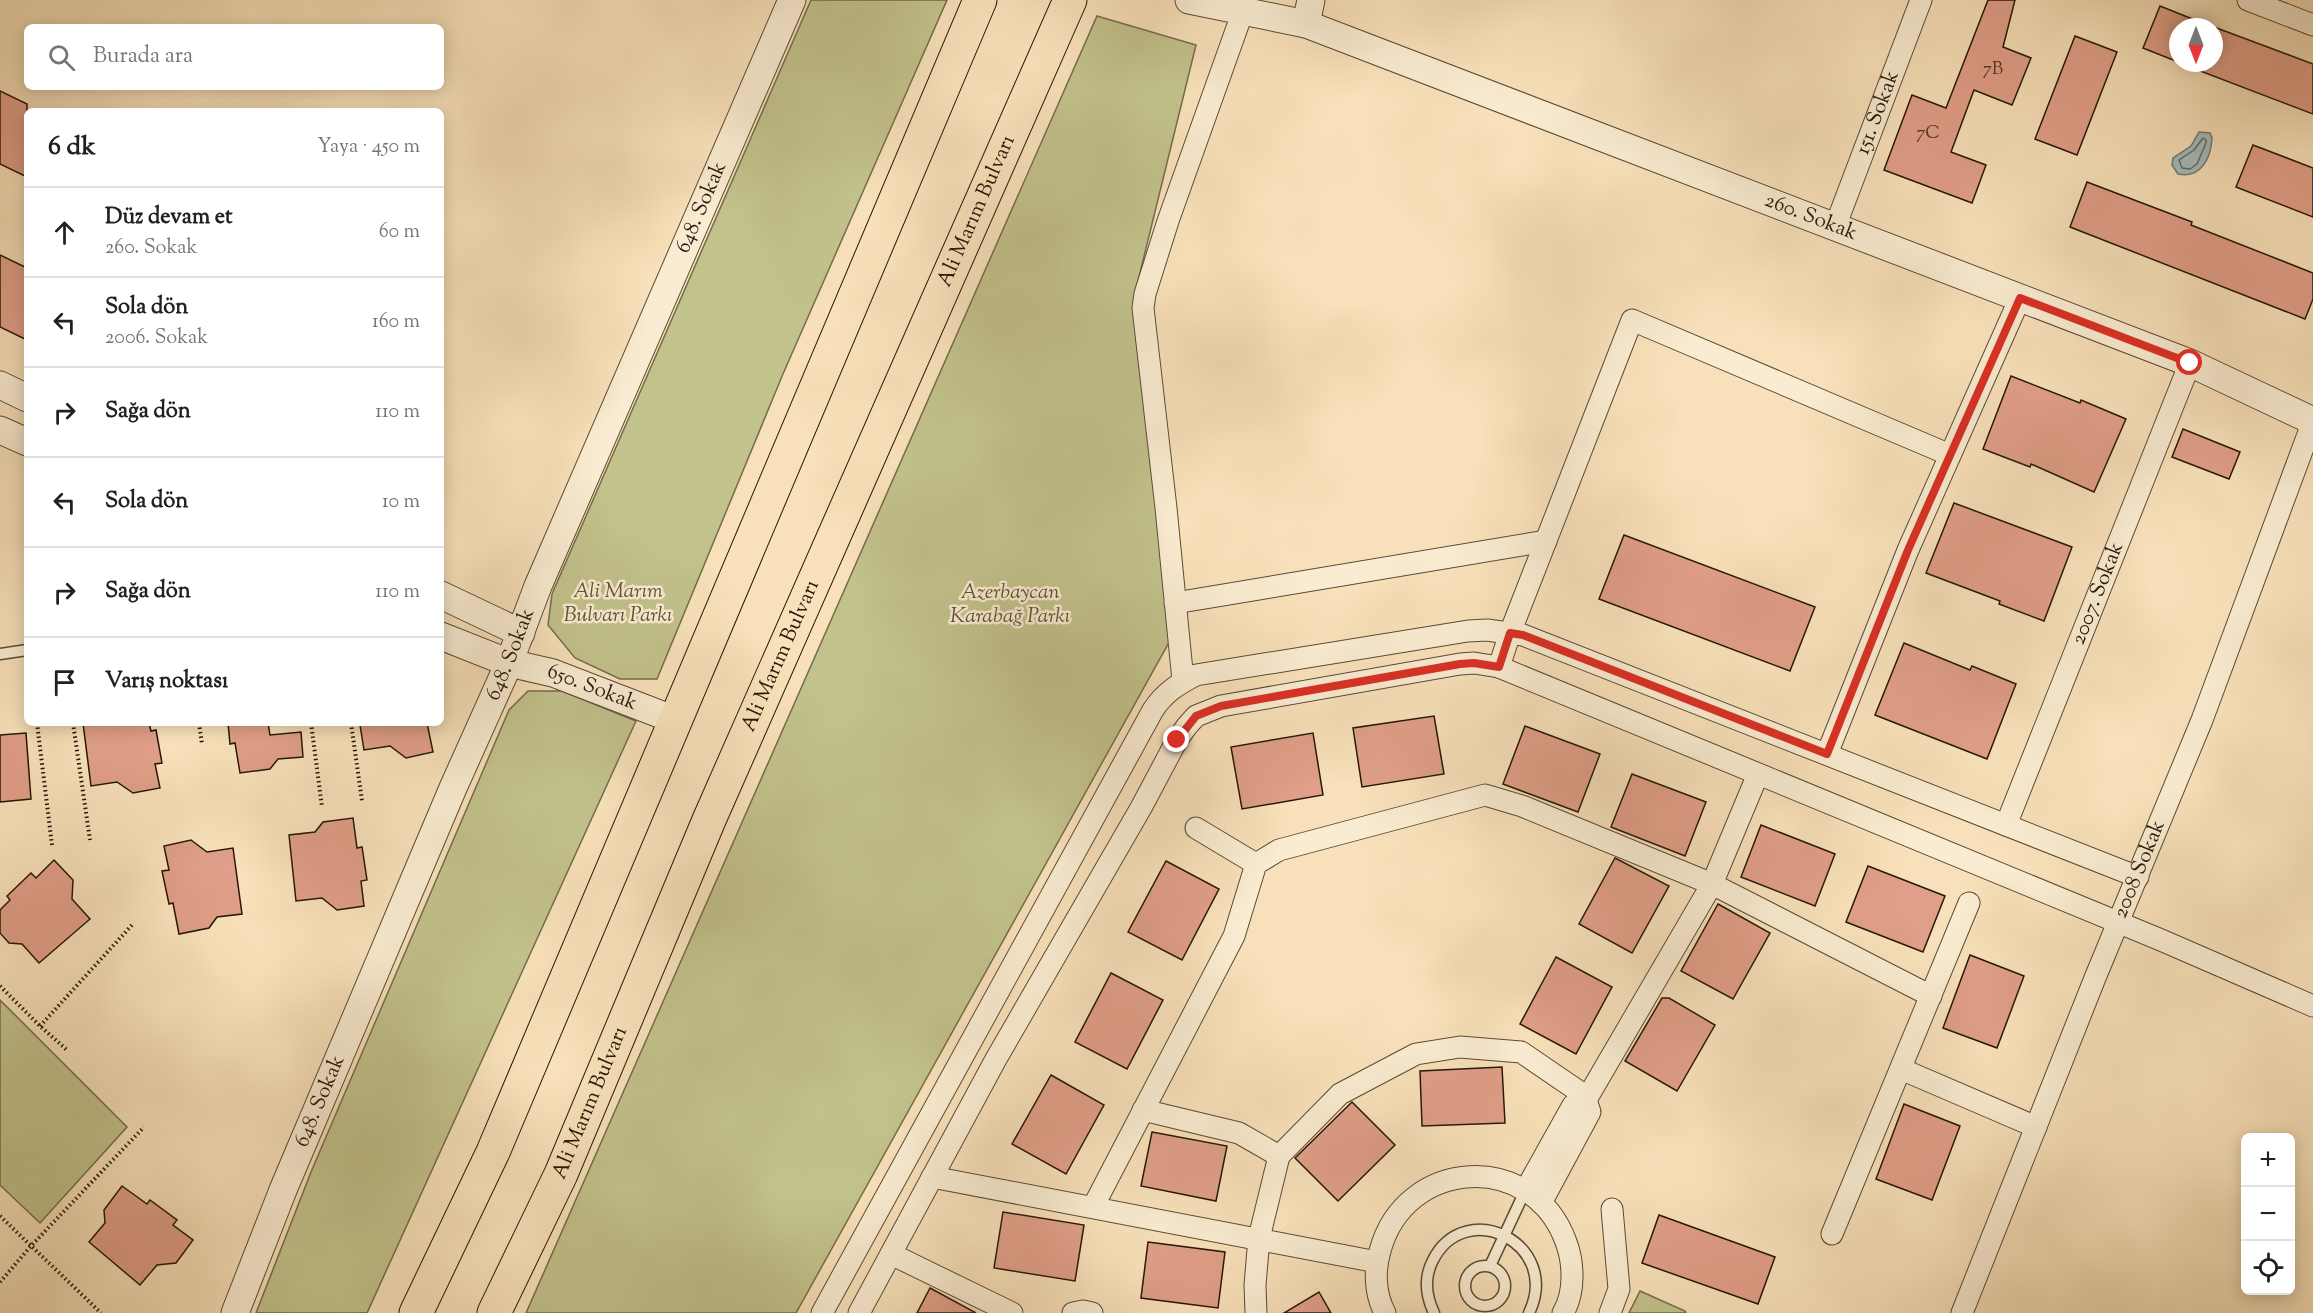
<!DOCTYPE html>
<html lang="tr">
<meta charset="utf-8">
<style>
:root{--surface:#fff;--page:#f6f6f6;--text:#202124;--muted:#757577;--line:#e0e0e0}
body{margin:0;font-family:"Sorts Mill Goudy",serif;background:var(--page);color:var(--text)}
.controls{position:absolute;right:18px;bottom:18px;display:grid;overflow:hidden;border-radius:9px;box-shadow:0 3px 15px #0003}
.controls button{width:54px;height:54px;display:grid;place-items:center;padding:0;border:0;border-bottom:2px solid var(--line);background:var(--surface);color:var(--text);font:30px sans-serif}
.compass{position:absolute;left:2169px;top:18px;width:54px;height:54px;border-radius:50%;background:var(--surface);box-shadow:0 3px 15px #0003;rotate:180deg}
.stop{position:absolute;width:18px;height:18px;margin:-14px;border:4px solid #d93025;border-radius:50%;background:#fff}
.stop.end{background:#d93025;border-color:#fff;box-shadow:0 2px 6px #0008}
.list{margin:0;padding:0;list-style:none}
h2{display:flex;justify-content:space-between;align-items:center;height:78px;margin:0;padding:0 24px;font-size:26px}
h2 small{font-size:20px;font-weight:400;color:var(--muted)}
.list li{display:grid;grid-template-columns:39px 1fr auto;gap:18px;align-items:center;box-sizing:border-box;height:90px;padding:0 24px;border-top:2px solid var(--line)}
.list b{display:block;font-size:22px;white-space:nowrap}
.list p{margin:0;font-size:20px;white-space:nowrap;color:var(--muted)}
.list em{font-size:20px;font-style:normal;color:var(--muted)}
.icon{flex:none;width:33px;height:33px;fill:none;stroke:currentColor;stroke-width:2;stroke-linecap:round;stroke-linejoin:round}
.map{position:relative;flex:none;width:2313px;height:1313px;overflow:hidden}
.search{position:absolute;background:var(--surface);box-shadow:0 3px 15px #0003;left:24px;top:24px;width:420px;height:66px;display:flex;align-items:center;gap:15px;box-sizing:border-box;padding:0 21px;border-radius:9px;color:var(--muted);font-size:22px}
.panel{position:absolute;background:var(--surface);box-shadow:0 3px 15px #0003;left:24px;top:108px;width:420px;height:618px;border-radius:9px}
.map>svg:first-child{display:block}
</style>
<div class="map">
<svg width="2313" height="1313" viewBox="0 0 2313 1313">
<rect width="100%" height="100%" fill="#f8e1ba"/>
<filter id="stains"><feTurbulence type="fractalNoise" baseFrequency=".00333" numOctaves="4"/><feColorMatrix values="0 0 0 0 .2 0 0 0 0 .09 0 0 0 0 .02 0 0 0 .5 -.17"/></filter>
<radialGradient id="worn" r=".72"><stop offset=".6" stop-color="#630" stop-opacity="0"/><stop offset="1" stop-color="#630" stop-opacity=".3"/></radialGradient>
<g fill="#c2c28c" stroke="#746c4a" stroke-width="1.5">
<polygon points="811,0 947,0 783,374 657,679 620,679 575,658 548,625 552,594"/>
<polygon points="1097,16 1196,45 1135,293 1172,637 796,1313 526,1313"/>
<polygon points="528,691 562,691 636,721 367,1313 256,1313 311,1172 509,710"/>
<polygon points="0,1000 127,1127 40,1223 0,1185"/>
<polygon points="1640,1291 1685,1311 1686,1313 1629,1313"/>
</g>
<path fill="#a3bbbb" stroke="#717973" stroke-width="1.5" d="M2199,132L2210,133L2212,138C2211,158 2201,179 2178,174L2172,165L2173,158L2191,146Z"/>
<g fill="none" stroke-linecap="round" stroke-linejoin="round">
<polygon stroke="#646962" stroke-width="1.5" points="2203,138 2206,140 2206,143 2197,164 2190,169 2182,168 2179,160 2194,150"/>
</g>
<g fill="#e09f88" stroke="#251708" stroke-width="1.5">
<polygon points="1988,0 2015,0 2003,47 2031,58 2012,105 1974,90 1951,152 1986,165 1972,203 1884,170 1912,95 1946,108"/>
<polygon points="2160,6 2210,26 2178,27 2178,62 2143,48"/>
<polygon points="2214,27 2313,64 2313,114 2182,64 2214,63"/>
<polygon points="2075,36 2117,52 2077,155 2035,139"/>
<polygon points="0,91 27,104 27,177 0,164"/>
<polygon points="2253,145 2313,168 2313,217 2236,187"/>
<polygon points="2087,182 2192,222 2191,225 2313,273 2313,299 2305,319 2070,227"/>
<polygon points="0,255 27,268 27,340 0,327"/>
<polygon points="2011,376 2080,403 2081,400 2126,419 2094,492 2031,464 2030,467 1983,449"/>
<polygon points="2183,429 2240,452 2229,479 2172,457"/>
<polygon points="1954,503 2072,547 2044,621 1999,604 2000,601 1926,573"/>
<polygon points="1624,535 1815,607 1790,671 1599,599"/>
<polygon points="1904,643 1970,670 1972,666 2016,684 1987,759 1875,715"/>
<polygon points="1434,716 1444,774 1362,787 1353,728"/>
<polygon points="83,723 149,723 151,731 156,730 162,763 155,764 160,788 133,793 117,782 91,786"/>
<polygon points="228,723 268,723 270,735 301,732 303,757 278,759 270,769 240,773 235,743 230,744"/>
<polygon points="374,723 427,723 433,752 406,758 390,746 364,750 360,725"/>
<polygon points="1525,726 1600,754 1578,812 1503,784"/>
<polygon points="26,733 31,799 0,802 0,735"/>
<polygon points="1313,733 1323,795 1242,809 1231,747"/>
<polygon points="1632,774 1706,802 1685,856 1611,827"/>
<polygon points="353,818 357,848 362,847 367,880 361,881 364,906 337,910 322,898 296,901 289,835 315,832 323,822"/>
<polygon points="1761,825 1835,854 1815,906 1741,877"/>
<polygon points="191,840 207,852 233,848 242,914 217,917 209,928 179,934 173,903 169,904 162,871 169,870 164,846"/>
<polygon points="1615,858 1669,886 1632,953 1579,924"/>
<polygon points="54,860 73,880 72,899 90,919 39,963 22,944 9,943 0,933 0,910 10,900 7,896 31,873 36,878"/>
<polygon points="1166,861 1219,889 1182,960 1128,932"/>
<polygon points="1868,866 1945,896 1923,952 1846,922"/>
<polygon points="1718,904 1770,933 1733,999 1681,971"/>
<polygon points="1970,955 2024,976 1997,1048 1943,1028"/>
<polygon points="1556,957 1612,987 1576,1054 1520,1024"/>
<polygon points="1111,973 1163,1000 1127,1069 1075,1042"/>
<polygon points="1662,998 1669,998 1715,1025 1677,1091 1625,1061"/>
<polygon points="1502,1067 1505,1123 1422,1126 1420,1071"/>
<polygon points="1051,1075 1104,1105 1066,1174 1012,1144"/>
<polygon points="1352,1102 1395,1145 1338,1201 1295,1158"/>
<polygon points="1904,1104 1960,1126 1932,1200 1876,1179"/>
<polygon points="1152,1132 1227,1146 1216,1201 1141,1186"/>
<polygon points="122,1186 147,1204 150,1200 177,1220 173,1225 193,1240 176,1263 157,1265 140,1285 89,1242 105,1223 104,1210"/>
<polygon points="1003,1212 1084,1225 1075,1281 994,1268"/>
<polygon points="1659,1215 1775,1257 1758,1304 1642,1263"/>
<polygon points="1148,1242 1225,1252 1218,1308 1141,1298"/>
<polygon points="930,1288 976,1313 917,1313"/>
<polygon points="1319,1292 1331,1313 1284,1313"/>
</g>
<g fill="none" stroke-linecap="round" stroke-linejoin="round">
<g stroke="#5a4a34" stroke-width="13">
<g id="service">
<polyline points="0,654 27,650"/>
<circle cx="1485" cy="1286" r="20"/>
<polyline points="1490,1266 1525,1191"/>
<path d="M1434,1313C1426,1296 1424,1277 1433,1260C1466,1196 1562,1244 1529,1313"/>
</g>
</g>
<g stroke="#5a4a34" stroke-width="23">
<g id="minor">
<polyline points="2248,0 2313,25"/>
<path id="s1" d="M1835,227L1921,0"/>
<polyline points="1175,603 1546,541"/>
<polyline points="1499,667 1510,633 1632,320 1950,455"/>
<polyline points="1183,681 1166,508 1143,308 1145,294 1168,221 1243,11"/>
<polyline points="1827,754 1908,550 2020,298"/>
<path id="s2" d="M2006,825L2190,363"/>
<polyline points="1196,828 1256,864"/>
<polyline points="1901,1069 2036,1127"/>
<polyline points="1143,1110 1239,1133 1279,1156"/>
<polyline points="932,1177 1377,1262"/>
<polyline points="1525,1191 1573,1105 1586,1100 1712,884 1758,774"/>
<polyline points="1541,1203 1590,1112 1586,1100"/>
<polyline points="1093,1207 1234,936 1256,864 1279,850 1485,795 1522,806 1712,884 1931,996"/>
<polyline points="1832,1234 1969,903"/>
<polyline points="891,1254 1012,1313"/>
<path d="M822,1313L1153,710C1164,693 1178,684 1196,675L1468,631L1487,630L1523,635L2138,877"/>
<polyline points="859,1313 996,1059 1142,806 1177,740 1187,726 1196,716 1221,706 1460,664 1474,663 1499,667 2161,940 2313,1006"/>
<polyline points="1073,1313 1083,1311 1092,1313"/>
<polyline points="1256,1313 1255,1285 1259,1238 1279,1156 1340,1094 1416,1054 1460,1047 1521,1052 1587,1097"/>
<path d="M1385,1313C1375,1294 1374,1271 1380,1251C1405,1157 1533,1150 1566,1242C1574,1263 1575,1293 1563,1313"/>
<polyline points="1610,1313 1619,1289 1612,1209"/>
<path id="s3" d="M1962,1313L2095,978L2202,720L2313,421"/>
</g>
</g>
<g stroke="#5a4a34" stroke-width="29">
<g id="tertiary">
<path id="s4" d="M1189,0L1306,24L2190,363L2313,421"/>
<polyline points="1306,24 1311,0"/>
<polyline points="0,385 27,398"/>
<polyline points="0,430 27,442"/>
<polyline points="441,595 521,633"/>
<path id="s5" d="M441,636L509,663L553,673L675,720"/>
<path id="s6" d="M235,1313L283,1190L453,788L509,663L538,586L792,0"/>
</g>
</g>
<g stroke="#251708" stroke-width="35">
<g id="primary">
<polyline points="416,1313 493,1152 980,0"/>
<path id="s7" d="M494,1313L561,1174L709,820L1070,0"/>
</g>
</g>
<g stroke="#251708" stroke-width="4" stroke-dasharray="1.5 3" stroke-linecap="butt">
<polyline points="37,723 52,845"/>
<polyline points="73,723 90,840"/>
<polyline points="199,723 202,744"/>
<polyline points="311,723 322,807"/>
<polyline points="351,723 362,801"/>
<polyline points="0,986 40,1026 68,1051"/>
<polyline points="40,1026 132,925"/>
<polyline points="0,1216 101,1313"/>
<polyline points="0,1282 31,1246 144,1127"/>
</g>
<use href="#service" stroke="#faecd2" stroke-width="10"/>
<use href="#minor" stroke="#faecd2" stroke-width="21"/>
<use href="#tertiary" stroke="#faecd2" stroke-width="27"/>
<use href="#primary" stroke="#f8e1ba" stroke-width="33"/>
</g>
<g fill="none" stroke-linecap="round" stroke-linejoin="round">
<polyline stroke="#d93025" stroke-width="8" points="1177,740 1196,716 1221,706 1460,664 1474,663 1499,667 1510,633 1523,635 1827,754 1908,550 2020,298 2190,363"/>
</g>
<g text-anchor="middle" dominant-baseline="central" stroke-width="5" stroke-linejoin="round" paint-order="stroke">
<g font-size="18" fill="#543928">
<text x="1993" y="70">7B</text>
<text x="1928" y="134">7C</text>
</g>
<g font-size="21" fill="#251708" stroke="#faecd2">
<text stroke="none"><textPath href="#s1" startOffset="122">151. Sokak</textPath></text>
<text stroke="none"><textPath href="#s6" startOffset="1200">648. Sokak</textPath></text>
<text stroke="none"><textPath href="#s7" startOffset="1203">Ali Marım Bulvarı</textPath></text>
<text stroke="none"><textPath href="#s4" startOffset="660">260. Sokak</textPath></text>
<text stroke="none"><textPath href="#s2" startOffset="249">2007. Sokak</textPath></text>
<text stroke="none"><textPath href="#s6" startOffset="714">648. Sokak</textPath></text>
<text stroke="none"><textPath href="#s7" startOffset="717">Ali Marım Bulvarı</textPath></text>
<text stroke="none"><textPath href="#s5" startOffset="160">650. Sokak</textPath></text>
<text stroke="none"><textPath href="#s3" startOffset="478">2008 Sokak</textPath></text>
<text stroke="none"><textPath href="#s6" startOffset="228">648. Sokak</textPath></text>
<text stroke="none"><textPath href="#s7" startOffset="231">Ali Marım Bulvarı</textPath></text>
</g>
<g font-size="21" font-style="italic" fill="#5c5336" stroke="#faecd2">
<text x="618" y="592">Ali Marım<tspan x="618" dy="24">Bulvarı Parkı</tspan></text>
<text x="1010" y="593">Azerbaycan<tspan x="1010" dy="24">Karabağ Parkı</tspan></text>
</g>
</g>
<rect width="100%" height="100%" filter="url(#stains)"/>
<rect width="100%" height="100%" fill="url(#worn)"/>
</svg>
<div class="controls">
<button>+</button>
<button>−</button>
<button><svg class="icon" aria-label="locate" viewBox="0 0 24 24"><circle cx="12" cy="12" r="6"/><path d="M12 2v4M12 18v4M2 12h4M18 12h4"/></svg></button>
</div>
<svg class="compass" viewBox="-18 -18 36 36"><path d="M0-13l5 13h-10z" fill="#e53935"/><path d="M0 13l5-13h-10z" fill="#757577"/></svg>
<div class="stop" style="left:2190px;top:363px"></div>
<div class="stop end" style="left:1177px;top:740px"></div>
<div class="search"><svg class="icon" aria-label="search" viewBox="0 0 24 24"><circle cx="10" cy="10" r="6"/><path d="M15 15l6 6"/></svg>Burada ara</div>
<section class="panel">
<h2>6 dk<small>Yaya · 450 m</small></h2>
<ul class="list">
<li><svg class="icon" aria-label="ahead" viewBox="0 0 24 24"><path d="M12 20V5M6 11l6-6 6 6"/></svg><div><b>Düz devam et</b><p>260. Sokak</p></div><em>60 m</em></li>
<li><svg class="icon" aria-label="left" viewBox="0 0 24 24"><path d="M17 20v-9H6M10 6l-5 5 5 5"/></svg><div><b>Sola dön</b><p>2006. Sokak</p></div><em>160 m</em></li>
<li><svg class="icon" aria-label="right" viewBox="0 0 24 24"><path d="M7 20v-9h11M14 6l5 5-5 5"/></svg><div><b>Sağa dön</b></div><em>110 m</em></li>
<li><svg class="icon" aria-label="left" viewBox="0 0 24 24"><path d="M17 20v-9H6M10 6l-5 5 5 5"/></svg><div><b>Sola dön</b></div><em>10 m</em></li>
<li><svg class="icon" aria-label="right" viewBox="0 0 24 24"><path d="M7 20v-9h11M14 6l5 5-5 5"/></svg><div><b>Sağa dön</b></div><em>110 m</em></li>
<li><svg class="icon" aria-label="arrive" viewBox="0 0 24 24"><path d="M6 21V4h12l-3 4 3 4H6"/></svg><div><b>Varış noktası</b></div></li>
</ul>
</section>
</div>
